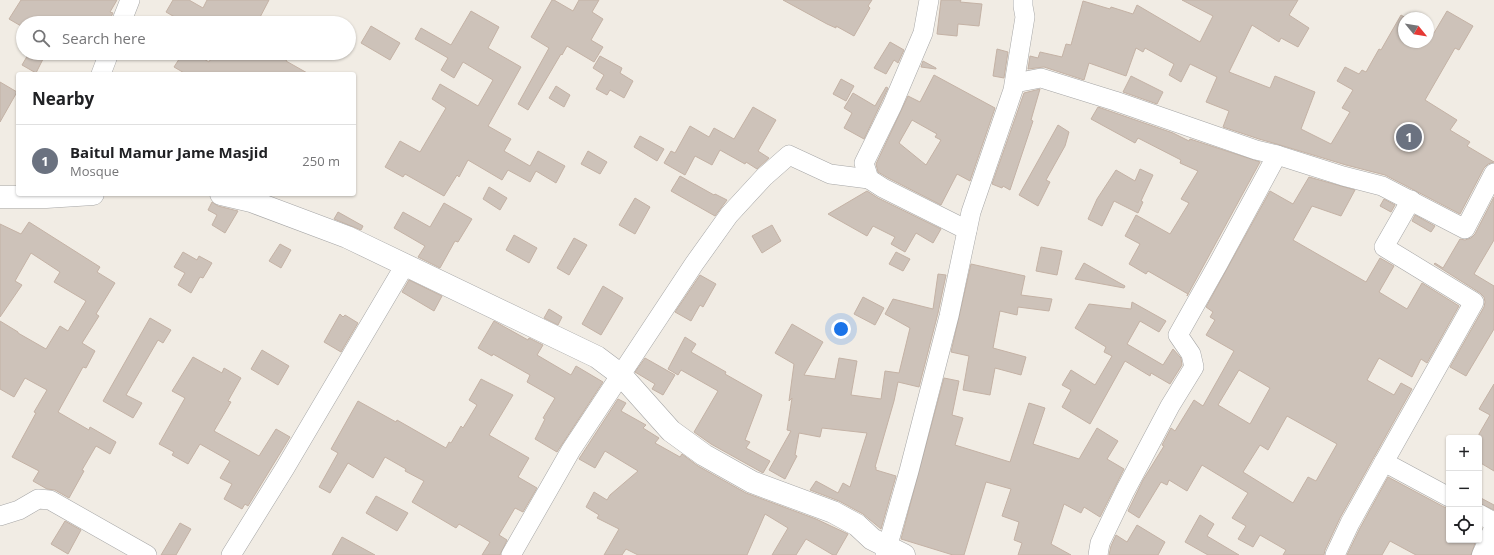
<!DOCTYPE html>
<meta charset="utf-8">
<style>
:root{--surface:#fff;--page:#f2f2f2;--text:#202124;--muted:#757577;--line:#e0e0e0;--accent:#cd0003}
body{margin:0;font-family:"Open Sans",sans-serif;background:var(--page);color:var(--text)}
.controls{position:absolute;right:12px;bottom:12px;display:grid;overflow:hidden;border-radius:4px;box-shadow:0 1px 3px #0004}
.controls button{width:36px;height:36px;display:grid;place-items:center;padding:0;border:0;border-bottom:1px solid var(--line);background:var(--surface);color:var(--text);font:20px sans-serif}
.compass{position:absolute;left:1398px;top:12px;width:36px;height:36px;border-radius:50%;background:var(--surface);box-shadow:0 1px 3px #0004;rotate:120deg}
.you{position:absolute;left:841px;top:329px;width:14px;height:14px;margin:-10px;border:3px solid #fff;border-radius:50%;background:#1a73e8;box-shadow:0 0 0 6px #1a73e833}
.badge{display:grid;place-items:center;width:26px;height:26px;border-radius:50%;background:var(--accent);color:#fff;font-size:13px;font-weight:700}
.pin{position:absolute;translate:-50% -50%;border:2px solid #fff;box-shadow:0 1px 4px #0006}
.list{margin:0;padding:0;list-style:none}
h2{display:flex;justify-content:space-between;align-items:center;height:52px;margin:0;padding:0 16px;font-size:17px}
h2 small{font-size:13px;font-weight:400;color:var(--muted)}
.list li{display:grid;grid-template-columns:26px 1fr auto;gap:12px;align-items:center;box-sizing:border-box;height:72px;padding:0 16px;border-top:1px solid var(--line)}
.list b{display:block;font-size:15px;white-space:nowrap}
.list p{margin:0;font-size:13px;white-space:nowrap;color:var(--muted)}
.list em{font-size:13px;font-style:normal;color:var(--muted)}
.icon{flex:none;width:22px;height:22px;fill:none;stroke:currentColor;stroke-width:2;stroke-linecap:round;stroke-linejoin:round}
.map{position:relative;flex:none;width:1494px;height:555px;overflow:hidden}
.search{position:absolute;background:var(--surface);box-shadow:0 1px 3px #0004;left:16px;top:16px;width:340px;height:44px;display:flex;align-items:center;gap:10px;box-sizing:border-box;padding:0 14px;border-radius:22px;color:var(--muted);font-size:15px}
.panel{position:absolute;background:var(--surface);box-shadow:0 1px 3px #0004;left:16px;top:72px;width:340px;height:124px;border-radius:4px}
.map>svg:first-child{display:block}
</style>
<div class="map">
<svg width="1494" height="555" viewBox="0 0 1494 555">
<rect width="100%" height="100%" fill="#f1ece4"/>
<g fill="#cdc2b9" stroke="#c4b2a5" fill-rule="evenodd">
<polygon points="21,0 117,0 110,12 113,13 108,23 65,23 55,17 52,23 23,23 21,26 9,19"/>
<polygon points="173,0 189,0 203,8 207,0 269,0 257,23 185,23 166,12"/>
<polygon points="552,0 554,0 573,11 579,0 599,0 592,12 603,19 591,40 603,47 594,62 567,46 562,55 561,54 528,110 518,104 549,48 531,37"/>
<polygon points="783,0 872,0 868,6 870,8 854,36 836,26 836,28 827,24"/>
<polygon points="941,0 961,0 960,2 982,4 979,26 958,24 957,36 937,34"/>
<polygon points="1182,0 1298,0 1289,15 1309,28 1298,47 1281,38 1279,42 1252,25 1229,72 1270,88 1275,76 1315,92 1301,129 1331,144 1350,112 1342,108 1353,90 1337,81 1345,67 1359,74 1362,70 1366,72 1379,49 1381,50 1401,15 1406,18 1404,18 1404,42 1428,42 1428,30 1434,33 1447,11 1473,26 1459,50 1455,48 1425,100 1457,120 1450,130 1470,142 1467,146 1494,162 1488,164 1484,168 1460,214 1385,175 1346,165 1280,145 1259,139 1223,127 1229,111 1206,102 1217,77 1190,64 1181,82 1169,75 1174,64 1145,48 1143,52 1136,48 1126,76 1089,63 1084,80 1044,67 1028,69 1030,56 1038,58 1040,52 1062,57 1066,44 1071,45 1083,1 1110,9 1111,7 1133,14 1137,5 1200,42 1213,16"/>
<polygon points="471,11 499,27 488,48 521,67 488,126 511,139 504,151 530,166 538,151 565,166 556,183 536,171 530,182 508,170 502,180 468,160 459,177 457,175 444,196 405,174 403,177 385,167 400,141 420,152 446,108 432,99 440,84 478,106 493,80 463,62 454,78 441,70 448,58 415,39 421,28 451,45"/>
<polygon points="371,26 400,43 390,60 361,43"/>
<polygon points="890,42 904,50 898,63 894,60 886,74 874,68"/>
<polygon points="997,49 1008,52 1004,78 993,76"/>
<polygon points="29,53 37,53 44,57 36,73 22,65"/>
<polygon points="183,53 193,53 209,62 214,53 290,53 286,61 309,74 186,74 174,67"/>
<polygon points="600,56 622,68 620,73 633,81 624,98 610,90 607,95 596,89 604,75 593,68"/>
<polygon points="923,61 936,68 936,69 921,67"/>
<path d="M934,75L995,108L970,181L957,174L941,205L888,178L878,172L876,164L908,96L920,102ZM912,120L937,134L935,137L941,140L926,165L899,143Z"/>
<polygon points="1131,76 1163,92 1157,104 1123,92"/>
<polygon points="841,79 854,86 846,101 833,94"/>
<polygon points="0,82 17,92 0,122"/>
<polygon points="556,86 570,95 564,107 549,98"/>
<polygon points="886,87 888,88 882,101 864,139 844,128 852,113 844,108 853,93 875,106"/>
<polygon points="1040,89 1031,120 1033,121 1010,190 1003,186 1002,188 992,184 1024,93"/>
<polygon points="753,107 776,120 758,151 769,158 757,169 746,162 745,164 720,150 712,165 695,156 685,175 664,163 671,151 675,153 690,126 709,137 714,128 734,139"/>
<polygon points="1098,107 1173,133 1189,141 1190,139 1260,162 1187,296 1188,294 1148,271 1146,274 1129,264 1140,244 1125,236 1136,215 1170,234 1189,203 1181,199 1198,171 1180,163 1181,160 1138,138 1135,143 1091,119"/>
<polygon points="1058,125 1069,132 1065,146 1046,180 1050,182 1038,206 1019,195"/>
<polygon points="640,136 664,149 657,161 634,147"/>
<polygon points="588,151 607,162 600,174 581,164"/>
<polygon points="1140,169 1153,175 1141,201 1143,202 1138,213 1114,201 1102,226 1088,219 1097,199 1116,170 1135,181"/>
<polygon points="680,176 714,195 715,194 727,200 715,216 671,191"/>
<path d="M1309,177L1355,190L1341,216L1312,206L1293,240L1366,282L1380,258L1394,266L1379,292L1407,309L1422,283L1459,306L1427,363L1421,359L1412,377L1379,358L1367,380L1394,395L1401,383L1412,389L1340,518L1325,550L1324,555H1283L1286,550L1260,535L1253,547L1238,539L1246,526L1232,518L1248,493L1202,465L1187,491L1169,480L1167,485L1161,482L1139,518L1128,511L1143,480L1164,446L1162,445L1171,428L1175,431L1194,400L1203,406L1234,351L1206,335L1215,320L1210,317L1213,312L1206,307L1270,191L1293,204ZM1239,370L1270,388L1250,424L1218,405ZM1287,416L1337,444L1316,481L1308,477L1293,503L1243,472L1260,445L1268,450Z"/>
<polygon points="489,187 507,198 500,210 483,199"/>
<polygon points="867,191 878,198 941,229 933,243 916,233 905,252 891,244 895,237 873,226 867,236 828,214"/>
<polygon points="1494,197 1494,240 1474,274 1494,286 1494,329 1466,376 1450,367 1484,307 1485,302 1484,297 1480,293 1434,264 1435,263 1443,268 1460,239 1465,240 1471,238 1475,234"/>
<polygon points="635,198 650,207 635,234 619,225"/>
<polygon points="1384,199 1395,205 1391,212 1380,206"/>
<polygon points="212,202 218,206 238,211 225,233 212,225 217,215 208,210"/>
<polygon points="444,203 472,219 458,242 455,241 440,268 418,257 425,246 394,228 403,212 430,227"/>
<polygon points="338,212 363,226 361,230 334,219"/>
<polygon points="1415,215 1435,226 1431,232 1412,221"/>
<polygon points="29,222 100,267 97,272 115,283 96,314 99,316 82,343 95,351 86,368 83,367 58,412 89,430 90,427 116,442 110,454 96,446 82,470 84,471 69,498 55,490 47,489 33,481 39,471 12,457 36,413 34,412 47,390 25,378 14,397 0,389 0,321 18,332 18,333 46,349 60,326 68,331 86,301 54,282 60,272 31,253 15,281 22,285 0,317 0,224 21,234"/>
<polygon points="772,225 781,241 762,253 752,236"/>
<polygon points="514,235 537,248 529,263 506,250"/>
<polygon points="574,238 587,245 569,275 557,268"/>
<polygon points="280,244 291,250 281,268 269,261"/>
<polygon points="1041,247 1062,251 1057,275 1036,271"/>
<polygon points="183,252 197,260 199,256 212,263 203,278 200,277 191,293 178,285 185,273 174,267"/>
<polygon points="896,252 910,259 903,271 889,264"/>
<polygon points="1084,263 1125,286 1124,288 1075,279"/>
<polygon points="971,264 1025,276 1021,295 1052,299 1049,311 1018,307 1017,315 1000,311 993,348 1026,357 1021,375 995,368 990,395 963,390 969,356 951,352"/>
<polygon points="938,274 946,275 938,313 919,387 898,382 894,401 875,467 876,467 876,470 896,476 881,529 863,514 839,501 810,490 816,481 838,493 843,483 850,487 867,433 822,428 820,437 799,433 795,455 797,456 785,479 769,470 791,431 787,430 792,398 789,401 794,364 775,353 792,324 823,342 804,375 835,379 839,358 857,361 851,395 881,399 885,371 899,373 910,328 885,314 893,299 933,309"/>
<polygon points="700,275 716,284 703,307 700,305 691,321 675,312"/>
<polygon points="409,280 442,296 434,311 402,292"/>
<polygon points="603,286 623,298 601,335 582,324"/>
<polygon points="863,297 884,308 875,325 854,314"/>
<polygon points="1132,302 1166,321 1159,332 1140,321 1127,344 1163,365 1173,349 1181,358 1182,365 1170,384 1151,373 1150,376 1125,361 1090,424 1062,407 1071,390 1062,385 1071,370 1095,385 1112,356 1104,352 1106,347 1075,328 1089,304 1131,309"/>
<polygon points="549,309 562,317 558,325 544,318"/>
<polygon points="340,314 343,317 345,315 358,323 341,352 324,342"/>
<polygon points="150,318 171,330 163,343 158,340 126,395 142,403 133,418 103,401"/>
<polygon points="494,321 528,340 529,338 543,345 537,355 571,375 576,366 603,382 557,452 535,439 545,419 543,418 555,398 527,382 530,375 493,354 492,356 478,348"/>
<polygon points="685,337 696,344 691,352 726,372 725,374 762,395 745,440 750,442 746,448 770,461 763,473 711,444 694,432 718,391 681,370 678,375 668,369"/>
<polygon points="262,350 289,366 278,385 251,369"/>
<polygon points="193,357 222,373 224,368 241,378 228,401 231,402 214,431 259,456 276,429 290,437 248,506 245,504 242,509 224,499 232,484 220,478 230,461 200,444 188,464 172,455 174,452 159,444 185,398 172,391"/>
<polygon points="645,358 675,375 663,395 652,389 655,384 635,372"/>
<polygon points="944,378 959,381 952,415 963,418 955,445 1010,462 1029,403 1045,408 1033,444 1079,459 1097,428 1118,441 1107,459 1124,469 1100,517 1084,507 1081,513 1064,504 1051,544 1071,555 1018,555 1022,543 1014,540 1019,522 1002,516 1011,489 986,482 964,555 953,555 901,539"/>
<polygon points="481,379 513,395 489,435 529,458 518,477 537,488 523,512 515,508 499,535 507,540 500,555 482,555 490,542 459,524 456,528 412,502 424,481 405,471 406,469 385,457 373,478 348,463 330,493 319,487 338,453 331,449 358,401 396,422 397,420 446,448 449,442 451,443 461,426 463,428 477,405 469,400"/>
<polygon points="1494,384 1494,471 1479,462 1479,434 1490,415 1479,409"/>
<polygon points="618,399 626,403 621,411 646,425 643,428 659,438 655,443 680,457 682,454 698,466 746,493 816,519 848,534 836,555 833,555 806,539 796,555 772,555 788,528 765,514 747,555 638,555 626,549 622,555 604,555 619,529 597,518 599,515 586,507 594,492 607,500 610,495 638,471 605,451 595,468 579,459"/>
<polygon points="1388,477 1444,507 1449,508 1449,540 1476,540 1471,555 1416,555 1390,541 1382,555 1347,555 1360,528"/>
<polygon points="376,496 408,513 397,531 366,513"/>
<polygon points="1479,497 1494,505 1494,510 1479,503"/>
<polygon points="1200,515 1214,524 1207,536 1239,555 1208,555 1185,542"/>
<polygon points="65,521 81,530 68,554 51,544"/>
<polygon points="180,523 191,529 176,555 161,555"/>
<polygon points="1137,525 1165,542 1158,555 1109,555 1111,546 1116,535 1127,542"/>
<polygon points="342,537 375,555 332,555"/>
</g>
<g fill="none" stroke-linecap="round" stroke-linejoin="round">
<g stroke="#a6a6a6" stroke-width="20">
<g id="minor">
<polyline points="929,0 923,33 892,106 864,163 869,179 883,188 967,230"/>
<polyline points="121,23 130,0"/>
<polyline points="101,74 109,53"/>
<polyline points="1015,83 1041,78 1115,101 1256,150 1277,155"/>
<polyline points="1384,462 1474,302 1384,247 1411,200"/>
<polyline points="1479,514 1494,522"/>
<polyline points="0,516 19,510 38,499 50,500 147,555"/>
<polyline points="231,555 285,468 405,265"/>
<polyline points="511,555 571,450 694,264 729,215 764,177 789,155 830,174 869,179"/>
<polyline points="885,555 909,471 949,316 971,212 1013,90 1025,17 1023,6 1023,0"/>
<polyline points="1098,555 1100,543 1125,491 1170,406 1194,367 1191,354 1178,335 1218,264 1277,155 1343,176 1382,186 1465,229 1494,173"/>
<polyline points="1335,555 1350,523 1384,462 1449,497"/>
</g>
</g>
<g stroke="#a6a6a6" stroke-width="23">
<g id="tertiary">
<polyline points="221,194 251,201 347,237 597,357 621,375 671,431 704,455 752,482 833,512 857,525 872,539 904,555"/>
<polyline points="0,197 46,197 93,194"/>
<polyline points="1483,555 1494,531"/>
</g>
</g>
<use href="#minor" stroke="#fff" stroke-width="19"/>
<use href="#tertiary" stroke="#fff" stroke-width="22"/>
</g>
</svg>
<div class="controls">
<button>+</button>
<button>−</button>
<button><svg class="icon" aria-label="locate" viewBox="0 0 24 24"><circle cx="12" cy="12" r="6"/><path d="M12 2v4M12 18v4M2 12h4M18 12h4"/></svg></button>
</div>
<svg class="compass" viewBox="-18 -18 36 36"><path d="M0-13l5 13h-10z" fill="#e53935"/><path d="M0 13l5-13h-10z" fill="#757577"/></svg>
<div class="you"></div>
<div class="pin badge" style="left:1409px;top:137px;background:#6b7280">1</div>
<div class="search"><svg class="icon" aria-label="search" viewBox="0 0 24 24"><circle cx="10" cy="10" r="6"/><path d="M15 15l6 6"/></svg>Search here</div>
<section class="panel">
<h2>Nearby<small></small></h2>
<ul class="list">
<li><span class="badge" style="background:#6b7280">1</span><div><b>Baitul Mamur Jame Masjid</b><p>Mosque</p></div><em>250 m</em></li>
</ul>
</section>
</div>
